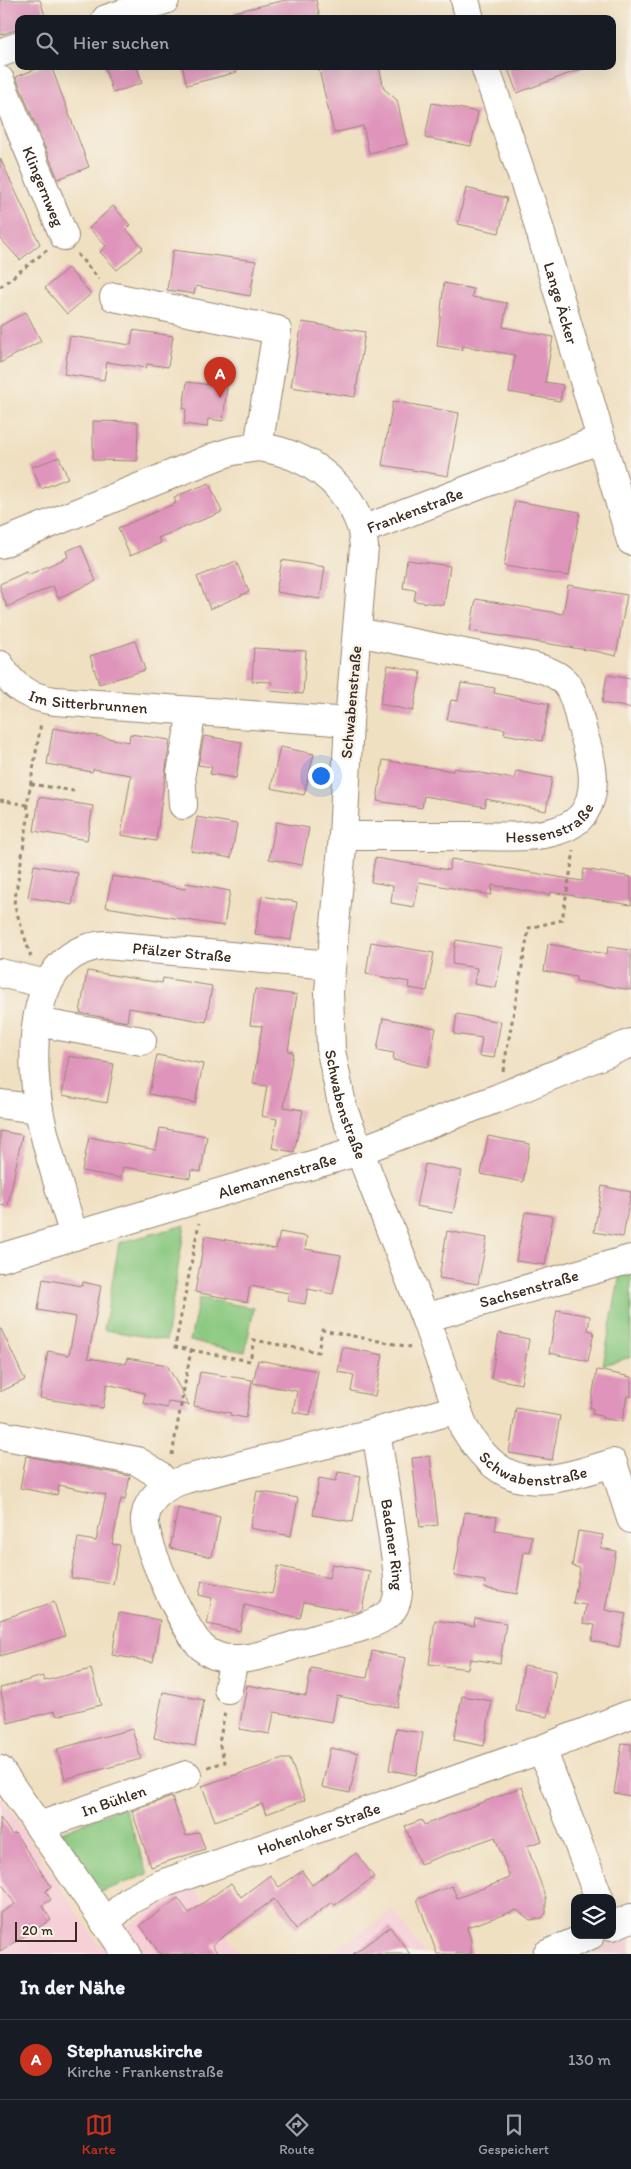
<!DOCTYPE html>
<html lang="de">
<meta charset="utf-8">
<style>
:root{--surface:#171b24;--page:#20242c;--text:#f1f3f6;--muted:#9ea1a6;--line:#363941;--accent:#c8321e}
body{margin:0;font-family:Itim,sans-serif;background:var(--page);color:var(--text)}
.controls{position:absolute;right:15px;bottom:15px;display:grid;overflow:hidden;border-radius:10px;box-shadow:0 5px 20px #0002}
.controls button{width:45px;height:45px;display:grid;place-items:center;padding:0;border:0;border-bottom:1px solid var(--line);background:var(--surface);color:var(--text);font:25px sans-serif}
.scale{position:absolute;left:15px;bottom:12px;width:62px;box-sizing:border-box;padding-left:5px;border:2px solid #3b2a1e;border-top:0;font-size:14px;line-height:18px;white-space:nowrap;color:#3b2a1e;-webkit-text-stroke:4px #f7f3e8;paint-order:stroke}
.you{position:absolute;left:320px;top:775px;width:18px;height:18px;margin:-12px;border:4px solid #fff;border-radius:50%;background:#1a73e8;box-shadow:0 0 0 8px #1a73e833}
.badge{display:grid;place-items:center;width:32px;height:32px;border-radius:50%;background:var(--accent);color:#fff;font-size:16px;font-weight:700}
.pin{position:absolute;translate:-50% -41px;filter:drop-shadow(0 1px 2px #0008)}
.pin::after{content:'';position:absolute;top:26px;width:18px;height:15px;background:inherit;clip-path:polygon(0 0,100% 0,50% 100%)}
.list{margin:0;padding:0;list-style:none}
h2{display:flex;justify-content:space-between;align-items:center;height:65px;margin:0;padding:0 20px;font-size:21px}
h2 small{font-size:16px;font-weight:400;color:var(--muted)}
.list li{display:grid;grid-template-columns:32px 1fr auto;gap:15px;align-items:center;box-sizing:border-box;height:80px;padding:0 20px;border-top:1px solid var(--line)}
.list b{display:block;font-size:19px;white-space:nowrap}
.list p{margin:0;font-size:16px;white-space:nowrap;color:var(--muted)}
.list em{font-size:16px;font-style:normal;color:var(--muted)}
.icon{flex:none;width:28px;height:28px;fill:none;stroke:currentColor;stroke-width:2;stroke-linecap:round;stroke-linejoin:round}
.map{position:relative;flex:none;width:631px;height:1954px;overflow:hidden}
.search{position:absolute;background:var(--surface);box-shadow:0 5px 20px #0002;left:15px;right:15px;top:15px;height:55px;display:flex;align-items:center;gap:12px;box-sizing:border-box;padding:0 18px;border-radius:10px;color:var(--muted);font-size:19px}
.sheet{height:145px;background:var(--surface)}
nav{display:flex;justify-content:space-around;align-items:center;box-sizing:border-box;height:70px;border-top:1px solid var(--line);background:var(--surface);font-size:14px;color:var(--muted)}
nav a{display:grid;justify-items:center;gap:2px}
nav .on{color:var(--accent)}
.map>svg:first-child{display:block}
</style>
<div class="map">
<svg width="631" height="1954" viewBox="0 0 631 1954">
<rect width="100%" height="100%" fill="#f7f3e8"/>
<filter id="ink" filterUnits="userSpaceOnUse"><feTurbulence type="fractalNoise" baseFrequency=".02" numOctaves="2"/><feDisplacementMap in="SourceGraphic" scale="10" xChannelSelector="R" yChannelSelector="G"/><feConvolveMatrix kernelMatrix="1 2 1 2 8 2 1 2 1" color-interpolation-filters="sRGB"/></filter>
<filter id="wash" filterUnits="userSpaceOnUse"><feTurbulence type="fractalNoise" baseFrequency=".0096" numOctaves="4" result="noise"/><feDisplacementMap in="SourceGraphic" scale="20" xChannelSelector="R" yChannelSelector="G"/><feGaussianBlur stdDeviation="1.12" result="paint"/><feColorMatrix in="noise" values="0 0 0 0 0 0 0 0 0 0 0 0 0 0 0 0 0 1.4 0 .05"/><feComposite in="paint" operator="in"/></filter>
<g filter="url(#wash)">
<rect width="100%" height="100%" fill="#f0e0c2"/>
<g fill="#f6cfd7">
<polygon points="0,1796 99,1945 192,1885 240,1954 0,1954"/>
<polygon points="393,1910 425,1954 329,1954"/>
<polygon points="631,1935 631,1954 588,1954"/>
</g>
<g fill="#89c87f" stroke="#62794e">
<polygon points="185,1225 166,1340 104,1330 119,1243"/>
<polygon points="631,1271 631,1357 603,1365 620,1274"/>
<polygon points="199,1298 254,1308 245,1352 190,1341"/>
<polygon points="124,1806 148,1874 98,1893 57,1834"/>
</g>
<g id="blocks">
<g fill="#df95bb">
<polygon points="0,0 40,0 46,19 19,19 19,29 0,35"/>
<polygon points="286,0 316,0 320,19 235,19 234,12"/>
<polygon points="43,66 51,66 89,167 58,179 16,77"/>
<polygon points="104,66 137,66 142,83 113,93"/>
<polygon points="182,66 236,66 237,72 187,85"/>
<polygon points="318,66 379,66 384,89 397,100 407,144 369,153 363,126 334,133"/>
<polygon points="507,66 584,66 584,68 517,93"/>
<polygon points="432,103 478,112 471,146 425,138"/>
<polygon points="0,158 40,244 20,260 0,238"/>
<polygon points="466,188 507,198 499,233 458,224"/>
<polygon points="113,206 130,225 126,229 143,248 117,270 100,252 106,246 89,228"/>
<polygon points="173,250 256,261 250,296 196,286 194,294 167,290"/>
<polygon points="68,268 91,294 67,314 45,288"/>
<polygon points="444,283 473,289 472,297 507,303 503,327 553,337 545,382 563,385 560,401 509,392 515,355 463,346 462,350 437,346"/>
<polygon points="26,312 41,341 0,363 0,326"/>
<polygon points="302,322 365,332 355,397 291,387"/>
<polygon points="133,330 173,336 168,367 147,364 146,368 107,362 104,380 64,374 70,336 131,345"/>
<polygon points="187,382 227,387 223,421 208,419 207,427 184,424 186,409 183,408"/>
<polygon points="393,401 459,413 448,476 382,465"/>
<polygon points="93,421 138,422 137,461 93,460"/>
<polygon points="59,457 68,478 41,489 32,467"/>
<polygon points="209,483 222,512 158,538 161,543 130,556 118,528 176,503 174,497"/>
<polygon points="515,501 580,512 569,576 504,566"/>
<polygon points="81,545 96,581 58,598 53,586 7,607 0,590 0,584 26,572 28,575 68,557 66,551"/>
<polygon points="282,560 325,567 320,599 276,592"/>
<polygon points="407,560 450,566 444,605 414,601 416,590 403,588"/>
<polygon points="236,561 249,592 210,609 197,577"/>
<polygon points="568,585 627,595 616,656 599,652 470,631 476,599 563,614"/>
<polygon points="135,641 145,670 99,684 90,656"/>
<polygon points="254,648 306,651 303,694 271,691 272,682 252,681"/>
<polygon points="388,665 421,672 413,711 380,704"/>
<polygon points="607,675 631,679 631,708 602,703"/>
<polygon points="461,683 495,688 494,693 549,704 542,741 504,734 505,729 447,720 451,700 458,701"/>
<polygon points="53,728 129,742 130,734 170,740 156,841 121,835 131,775 93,769 92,772 47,764"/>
<polygon points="204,736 242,742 236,778 210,774 212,767 198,765"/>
<polygon points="280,747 314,754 304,795 271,788"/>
<polygon points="383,760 453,771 454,768 514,779 516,771 552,778 546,811 486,799 485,807 424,796 422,808 377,801"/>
<polygon points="39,797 93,806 87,840 34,831"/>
<polygon points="197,817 237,824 231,858 191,851"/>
<polygon points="276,822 309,828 302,865 269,859"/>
<polygon points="375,858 449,870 451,859 582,881 584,869 631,877 631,905 551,892 550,895 492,885 491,895 419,882 414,907 391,903 393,886 371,882"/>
<polygon points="34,865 78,873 72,905 28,897"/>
<polygon points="112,876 185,889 186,883 230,891 224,926 106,907"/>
<polygon points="262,896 297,902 291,940 255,934"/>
<polygon points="456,940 503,948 496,988 474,984 477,968 452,964"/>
<polygon points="371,942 434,953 427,991 409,988 410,982 366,974"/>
<polygon points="548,944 607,954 608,947 631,950 631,990 576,981 576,977 544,971"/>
<polygon points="87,971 162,983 163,978 212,986 206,1022 129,1008 127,1022 80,1013"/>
<polygon points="255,989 297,995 288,1051 293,1052 284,1107 303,1110 294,1152 272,1148 277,1119 262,1116 267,1086 253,1084 262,1026 250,1025"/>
<polygon points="457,1014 501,1022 494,1058 479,1056 482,1038 454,1034"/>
<polygon points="383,1018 436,1028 428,1067 393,1060 394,1053 377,1050"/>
<polygon points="157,1055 203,1064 195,1103 149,1094"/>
<polygon points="69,1056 114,1064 107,1103 62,1095"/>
<polygon points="160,1128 207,1136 201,1172 191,1170 190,1178 123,1167 121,1178 82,1171 89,1137 156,1150"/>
<polygon points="0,1131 22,1135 8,1206 0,1205"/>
<polygon points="488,1136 530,1144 523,1182 481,1174"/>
<polygon points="425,1164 462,1171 453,1213 416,1206"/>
<polygon points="602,1186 631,1192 623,1237 594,1232"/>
<polygon points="525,1212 553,1216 545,1265 516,1261"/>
<polygon points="447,1231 487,1238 478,1284 439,1278"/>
<polygon points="280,1232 307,1237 305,1249 341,1255 333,1294 308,1289 305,1304 288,1301 289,1293 250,1286 247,1302 195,1292 205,1236 276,1249"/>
<polygon points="43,1279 82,1286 83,1282 101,1286 88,1358 126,1364 127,1358 167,1365 189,1405 168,1402 167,1408 143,1403 145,1393 107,1384 103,1408 40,1398 48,1351 69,1355 76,1317 38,1310"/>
<polygon points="557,1310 590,1316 588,1330 594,1332 588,1361 549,1353"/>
<polygon points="0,1327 25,1380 0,1392"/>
<polygon points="499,1333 529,1339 521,1384 491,1378"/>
<polygon points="343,1347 383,1355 375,1396 351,1391 354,1375 338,1372"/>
<polygon points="258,1360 318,1371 310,1415 293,1412 297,1391 253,1383"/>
<polygon points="597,1370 631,1377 631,1397 627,1396 622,1422 602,1418 602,1416 592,1414 593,1408 590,1408"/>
<polygon points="200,1372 252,1380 246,1418 230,1415 231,1413 194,1406"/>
<polygon points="516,1408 560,1416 552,1460 509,1453"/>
<polygon points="26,1456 130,1476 125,1500 121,1499 112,1544 120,1545 113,1584 71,1578 78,1538 96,1541 106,1495 59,1485 57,1495 20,1488"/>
<polygon points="430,1456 438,1525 420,1527 412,1458"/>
<polygon points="338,1472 361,1476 353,1522 313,1515 319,1478 336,1481"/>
<polygon points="257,1491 298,1498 291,1536 250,1528"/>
<polygon points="178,1508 220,1517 212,1557 170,1548"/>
<polygon points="465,1512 497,1517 495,1530 532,1536 530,1553 524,1552 517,1594 484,1588 485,1581 454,1576"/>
<polygon points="578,1531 603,1535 601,1548 616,1551 605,1610 626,1614 619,1647 592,1641 595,1625 583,1623 586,1605 573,1603 580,1568 572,1566"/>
<polygon points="332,1564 370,1571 362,1610 357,1612 304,1602 300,1618 245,1605 240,1631 207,1624 212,1598 199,1595 202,1581 272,1594 278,1566 329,1578"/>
<polygon points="54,1602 65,1636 0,1656 0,1620"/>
<polygon points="119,1613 160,1620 153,1662 112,1655"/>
<polygon points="475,1618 506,1623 500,1663 470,1659 468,1669 429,1664 435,1620 474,1626"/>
<polygon points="372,1651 406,1658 397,1707 337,1696 332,1722 274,1712 270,1734 239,1729 247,1685 306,1696 311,1668 367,1678"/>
<polygon points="524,1665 556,1671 548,1717 516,1711"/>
<polygon points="91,1669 101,1705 57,1716 55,1711 8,1723 0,1688 43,1676 44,1681"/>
<polygon points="163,1692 204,1700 195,1746 154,1738"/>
<polygon points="462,1696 492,1701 484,1746 454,1740"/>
<polygon points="132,1729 141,1759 65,1779 57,1749"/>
<polygon points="396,1729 423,1733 416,1775 389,1770"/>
<polygon points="622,1743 631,1744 631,1796 614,1793"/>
<polygon points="330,1748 358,1753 350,1793 322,1787"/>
<polygon points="283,1759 290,1759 305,1800 266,1814 262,1804 215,1821 202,1786"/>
<polygon points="522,1787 542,1841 527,1846 546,1898 546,1913 542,1918 530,1920 517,1910 467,1927 471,1941 471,1954 437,1954 417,1899 452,1886 457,1898 510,1878 495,1837 420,1864 405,1826 422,1820 424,1825"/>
<polygon points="172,1797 186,1836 199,1832 205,1849 151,1867 132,1811"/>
<polygon points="0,1818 12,1835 15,1833 51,1886 46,1891 51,1900 42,1905 51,1920 0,1951 0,1913 15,1904 0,1881"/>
<polygon points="356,1853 374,1877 335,1905 332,1902 296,1929 274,1899 212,1945 218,1954 160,1954 140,1925 178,1898 189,1913 231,1883 241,1897 270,1875 279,1887 302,1871 312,1885"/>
<polygon points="390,1927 410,1954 353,1954"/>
</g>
</g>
</g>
<g filter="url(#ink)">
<use href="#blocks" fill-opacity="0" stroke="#968570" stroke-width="1"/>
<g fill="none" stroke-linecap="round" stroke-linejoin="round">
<g stroke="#968570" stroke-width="30">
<g id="minor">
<polyline points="465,0 470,19"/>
<polyline points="106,19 165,0"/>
<polyline points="0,53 19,46"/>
<path id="s1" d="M485,66L536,217L631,541"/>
<path id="s2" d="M0,80L64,236"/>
<path id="s3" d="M114,297L277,330L258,447C306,453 347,482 362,530L601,439"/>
<path id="s4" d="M362,530L364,547L349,722L343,836L329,991L331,1051L343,1109L425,1318L464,1428C506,1498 546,1483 613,1463L631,1519"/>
<polyline points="0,544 217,456 233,451 258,447"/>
<path id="s5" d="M0,665C13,689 30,697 55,701L349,722"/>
<polyline points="183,805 181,773 192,711"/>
<path id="s6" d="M343,836C386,836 429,836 472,836C500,836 533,839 559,830C569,827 578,821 584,813C600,788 591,757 583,732C573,696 575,677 535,667L357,632"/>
<polyline points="0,973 47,984"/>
<polyline points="37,1022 142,1041"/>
<polyline points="0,1104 39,1109"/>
<path id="s7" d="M74,1236C62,1195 47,1153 39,1110C29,1053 28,949 106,945L331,965"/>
<path id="s8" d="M0,1258L359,1151L498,1098L631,1043"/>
<path id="s9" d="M425,1318L631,1259"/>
<path id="s10" d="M376,1432C382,1468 388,1504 393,1540C395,1556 399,1573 398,1589C398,1598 396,1607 389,1613C375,1627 338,1633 318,1638C292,1645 248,1664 223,1658C214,1656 206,1652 200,1645C184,1629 142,1540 145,1518C148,1496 166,1485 186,1479L376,1432L457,1409"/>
<polyline points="0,1435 137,1461 158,1474 167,1485"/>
<polyline points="228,1689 234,1659"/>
<polyline points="0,1770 127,1954"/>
<path id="s11" d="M39,1826L187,1775"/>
<polyline points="599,1898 542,1749 631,1714"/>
<path id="s12" d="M105,1923L130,1900L159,1885L542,1749"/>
<polyline points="612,1926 631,1918"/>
<polyline points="547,1954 591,1935"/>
</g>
</g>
<g stroke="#968570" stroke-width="3" stroke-dasharray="4 4" stroke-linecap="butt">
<polyline points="77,254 99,279"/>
<polyline points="0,287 47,250"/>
<polyline points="31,784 74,791"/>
<polyline points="0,800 27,805 41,723"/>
<polyline points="27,805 29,813 14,904 31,957"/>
<polyline points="503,1071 529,928 562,920 574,851"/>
<polyline points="191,1350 250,1361 254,1340 318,1352 322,1330 410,1347"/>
<polyline points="172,1455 191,1350 175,1347 199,1223"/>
<polyline points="208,1767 225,1762 219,1743 225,1712"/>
</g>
<use href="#minor" stroke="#fff" stroke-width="28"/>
</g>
</g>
<g text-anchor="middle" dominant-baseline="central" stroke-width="5" stroke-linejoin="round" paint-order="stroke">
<g font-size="16" fill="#3b2a1e" stroke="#f7f3e8">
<text stroke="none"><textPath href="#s2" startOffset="115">Klingernweg</textPath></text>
<text stroke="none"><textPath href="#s1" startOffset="249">Lange Äcker</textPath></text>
<text stroke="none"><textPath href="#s3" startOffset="482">Frankenstraße</textPath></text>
<text stroke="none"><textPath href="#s5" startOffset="102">Im Sitterbrunnen</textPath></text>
<text transform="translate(351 702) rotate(-85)">Schwabenstraße</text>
<text stroke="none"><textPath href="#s6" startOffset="210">Hessenstraße</textPath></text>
<text stroke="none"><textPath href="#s7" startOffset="409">Pfälzer Straße</textPath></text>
<text stroke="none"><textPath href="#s4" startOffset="578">Schwabenstraße</textPath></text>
<text stroke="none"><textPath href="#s8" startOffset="289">Alemannenstraße</textPath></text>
<text stroke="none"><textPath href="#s9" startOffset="108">Sachsenstraße</textPath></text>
<text stroke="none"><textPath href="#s4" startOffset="1011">Schwabenstraße</textPath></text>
<text stroke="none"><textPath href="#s10" startOffset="114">Badener Ring</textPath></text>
<text stroke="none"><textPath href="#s11" startOffset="79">In Bühlen</textPath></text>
<text stroke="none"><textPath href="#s12" startOffset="236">Hohenloher Straße</textPath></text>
</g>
</g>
</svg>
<div class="controls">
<button><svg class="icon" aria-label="layers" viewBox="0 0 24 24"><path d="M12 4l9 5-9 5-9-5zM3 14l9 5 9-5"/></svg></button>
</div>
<div class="scale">20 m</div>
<div class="you"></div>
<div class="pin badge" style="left:220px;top:398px">A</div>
<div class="search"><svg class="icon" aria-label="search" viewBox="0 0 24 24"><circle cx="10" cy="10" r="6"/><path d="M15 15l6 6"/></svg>Hier suchen</div>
</div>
<section class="sheet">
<h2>In der Nähe<small></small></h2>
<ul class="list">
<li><span class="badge">A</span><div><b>Stephanuskirche</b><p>Kirche · Frankenstraße</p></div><em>130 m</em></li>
</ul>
</section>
<nav>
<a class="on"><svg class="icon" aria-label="map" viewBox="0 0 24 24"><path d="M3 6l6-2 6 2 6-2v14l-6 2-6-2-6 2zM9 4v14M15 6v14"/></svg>Karte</a>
<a><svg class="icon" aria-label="directions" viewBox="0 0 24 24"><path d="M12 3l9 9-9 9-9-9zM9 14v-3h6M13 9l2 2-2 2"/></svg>Route</a>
<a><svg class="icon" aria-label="saved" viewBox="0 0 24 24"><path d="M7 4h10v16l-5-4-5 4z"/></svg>Gespeichert</a>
</nav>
